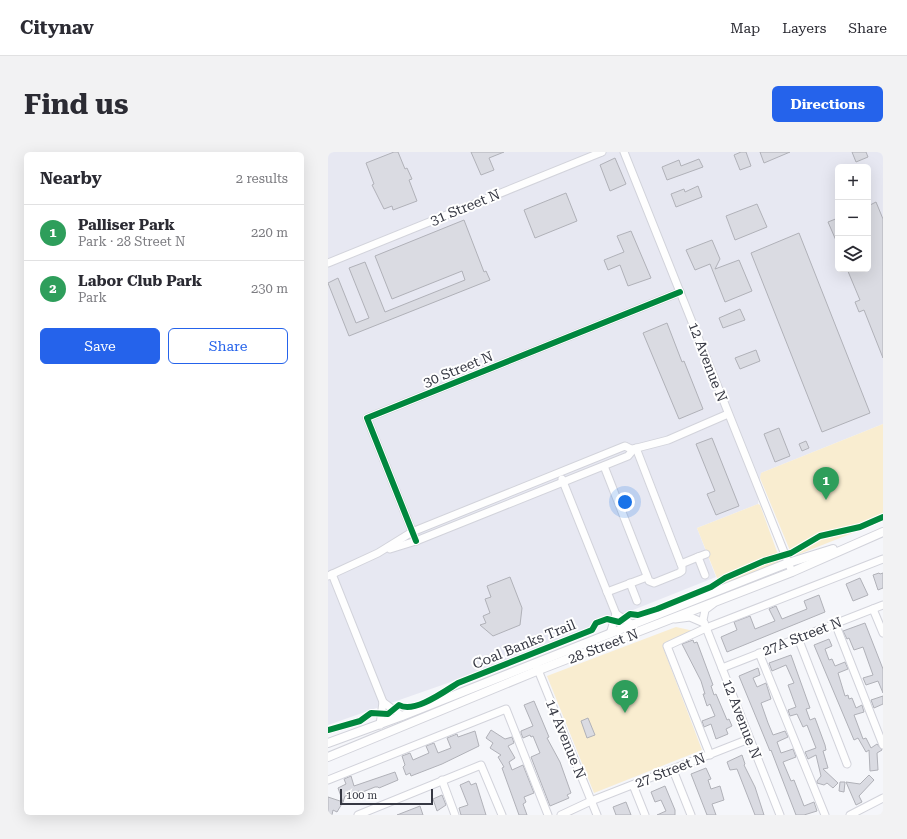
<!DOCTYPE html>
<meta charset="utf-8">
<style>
:root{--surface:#fff;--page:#f2f2f3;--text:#2b2b33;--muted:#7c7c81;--line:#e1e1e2;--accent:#2563eb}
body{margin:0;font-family:"Roboto Serif",serif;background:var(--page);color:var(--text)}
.controls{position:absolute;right:12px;top:12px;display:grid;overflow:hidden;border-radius:6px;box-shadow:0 4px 16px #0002}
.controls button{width:36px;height:36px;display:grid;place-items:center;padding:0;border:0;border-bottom:1px solid var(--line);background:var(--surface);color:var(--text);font:20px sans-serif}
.scale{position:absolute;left:12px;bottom:10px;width:93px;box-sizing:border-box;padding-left:4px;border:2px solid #363843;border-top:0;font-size:11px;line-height:14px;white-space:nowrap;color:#363843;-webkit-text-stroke:3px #fff;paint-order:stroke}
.you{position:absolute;left:297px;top:350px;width:14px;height:14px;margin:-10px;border:3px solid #fff;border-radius:50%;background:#1a73e8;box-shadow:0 0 0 6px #1a73e833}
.badge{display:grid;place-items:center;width:26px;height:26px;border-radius:50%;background:var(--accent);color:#fff;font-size:13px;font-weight:700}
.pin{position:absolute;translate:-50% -33px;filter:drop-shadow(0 1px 2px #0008)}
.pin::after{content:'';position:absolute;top:21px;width:14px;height:12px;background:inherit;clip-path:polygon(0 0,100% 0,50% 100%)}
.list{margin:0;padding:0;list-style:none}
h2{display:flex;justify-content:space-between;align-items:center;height:52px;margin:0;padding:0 16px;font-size:17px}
h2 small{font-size:13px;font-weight:400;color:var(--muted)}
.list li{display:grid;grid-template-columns:26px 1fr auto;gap:12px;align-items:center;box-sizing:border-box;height:56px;padding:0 16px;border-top:1px solid var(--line)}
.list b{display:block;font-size:15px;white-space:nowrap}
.list p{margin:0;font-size:13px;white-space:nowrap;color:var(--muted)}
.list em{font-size:13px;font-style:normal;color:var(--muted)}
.actions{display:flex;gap:8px;padding:12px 16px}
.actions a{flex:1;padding:9px 0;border:1px solid var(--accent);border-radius:6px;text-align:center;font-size:14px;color:var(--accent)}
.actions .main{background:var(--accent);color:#fff}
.icon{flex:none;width:22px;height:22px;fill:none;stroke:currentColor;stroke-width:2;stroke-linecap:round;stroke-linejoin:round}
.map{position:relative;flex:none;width:555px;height:663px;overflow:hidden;border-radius:6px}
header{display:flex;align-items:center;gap:24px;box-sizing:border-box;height:56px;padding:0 20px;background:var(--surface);border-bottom:1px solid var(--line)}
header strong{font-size:19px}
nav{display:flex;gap:22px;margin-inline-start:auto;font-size:14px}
.intro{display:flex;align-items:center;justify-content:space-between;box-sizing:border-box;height:96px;padding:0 24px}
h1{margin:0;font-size:28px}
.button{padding:10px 18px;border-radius:6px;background:var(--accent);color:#fff;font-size:14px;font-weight:700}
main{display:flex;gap:24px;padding:0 24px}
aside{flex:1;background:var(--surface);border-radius:6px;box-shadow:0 4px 16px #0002}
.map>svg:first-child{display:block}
</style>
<header>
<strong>Citynav</strong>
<nav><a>Map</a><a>Layers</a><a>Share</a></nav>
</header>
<div class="intro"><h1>Find us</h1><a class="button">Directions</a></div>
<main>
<aside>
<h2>Nearby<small>2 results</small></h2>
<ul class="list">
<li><span class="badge" style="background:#2e9e5b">1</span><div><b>Palliser Park</b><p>Park · 28 Street N</p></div><em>220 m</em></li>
<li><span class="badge" style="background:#2e9e5b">2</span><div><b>Labor Club Park</b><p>Park</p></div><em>230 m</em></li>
</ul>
<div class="actions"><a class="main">Save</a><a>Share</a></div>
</aside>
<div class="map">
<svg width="555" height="663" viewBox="0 0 555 663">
<rect width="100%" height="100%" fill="#f5f6fa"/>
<path fill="#e7e8f2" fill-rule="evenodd" d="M0,0H555V272L433,321L430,352L369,376L388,425L137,525L0,573ZM510,15H540V117H510Z"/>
<g fill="#f9edd0">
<polygon points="555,272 555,369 469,403 463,401 432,326 433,321"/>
<polygon points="430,352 432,353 452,408 449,412 393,436 369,376"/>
<polygon points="348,475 366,479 337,494 336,498 374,598 266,641 219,524"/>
</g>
<g fill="#dadbe2" stroke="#b0b1b8">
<polygon points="66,0 70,0 77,17 79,16 84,27 81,28 89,49 65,58 64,54 56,57 44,33 46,32 38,11"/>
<polygon points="143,0 176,0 161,6 166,18 153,23"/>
<polygon points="413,0 418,0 423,14 412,18 406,3"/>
<polygon points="432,0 462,0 436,11"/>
<polygon points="524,0 538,0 540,5 528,10"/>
<polygon points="287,6 298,32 282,39 272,13"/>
<polygon points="371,7 375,15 339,28 334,15 351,8 353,14"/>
<polygon points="370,34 374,45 348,55 343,42 356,37 357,40"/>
<polygon points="238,41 249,69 207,86 196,58"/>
<polygon points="548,50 555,67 555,206 536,158 531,160 527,150 532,148 519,117 540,117 540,54"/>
<polygon points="429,52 439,75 407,88 398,64"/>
<polygon points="510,66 510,93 500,70"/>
<polygon points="136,68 156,120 158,119 162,128 21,184 0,131 10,126 28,171 41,166 21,116 37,110 57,160 137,128 134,119 64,147 47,104"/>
<polygon points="303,79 323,126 300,134 292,113 280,118 276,108 296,100 289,84"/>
<polygon points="471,81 542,261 494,280 423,101"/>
<polygon points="384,88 392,107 387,117 411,108 424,139 397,150 382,112 367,118 358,98"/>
<polygon points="412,157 417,168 395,176 391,166"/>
<polygon points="339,171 354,210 356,209 375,257 351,267 315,181"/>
<polygon points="428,198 432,209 412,217 407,206"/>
<polygon points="451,276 462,304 447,310 436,282"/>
<polygon points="384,286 411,354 388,363 379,342 387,339 368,292"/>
<polygon points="478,289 481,296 474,299 471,292"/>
<polygon points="551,421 552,422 555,421 555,436 550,438 545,423"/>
<polygon points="182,425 194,456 192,473 165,484 152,473 158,471 155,464 162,461 157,447 163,445 159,434"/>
<polygon points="532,426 540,443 525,449 518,432"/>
<polygon points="491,443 497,460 399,500 393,485 409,478 406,470 422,464 427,477 447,469 441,457 448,454 454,467 479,457 476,449"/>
<polygon points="537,471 555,517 555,541 550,529 538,533 535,526 545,523 535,495 526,498 521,486 519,487 515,479"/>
<polygon points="501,487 504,494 497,497 501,508 504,507 507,514 517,510 520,517 510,521 517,544 520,543 521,547 524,546 528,556 534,553 536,560 526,563 535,587 538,586 543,596 549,592 554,598 549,601 550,618 542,619 541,598 538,600 530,586 526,588 486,493"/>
<polygon points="365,488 366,491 369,490 385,533 383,534 386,543 388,542 399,568 401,567 404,574 398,577 400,582 388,587 383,572 376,575 374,569 387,564 382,552 379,554 375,542 377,542 373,529 354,492"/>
<polygon points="463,503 482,556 478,557 482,568 487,566 497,593 498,598 495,599 500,616 495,617 510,631 505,636 499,631 496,633 489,631 489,629 493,624 488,603 480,607 477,600 488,596 479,573 475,575 469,562 462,564 460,558 468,555 460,533 466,531 458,513 444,519 441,511"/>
<polygon points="430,516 432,523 425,526 429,535 438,531 443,547 433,551 440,571 445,583 457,579 460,585 449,590 453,601 465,597 468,605 455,610 463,629 466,628 476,654 486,650 489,659 476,663 468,663 443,598 442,599 411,524"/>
<polygon points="555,544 555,552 546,556 543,548"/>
<polygon points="206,549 221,585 219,586 232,610 243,641 239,643 241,646 222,654 203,605 212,601 205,584 203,585 202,583 195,586 193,581 193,579 205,574 196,553"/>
<polygon points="260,566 267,583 259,586 253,569"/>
<polygon points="163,578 177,587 184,585 186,591 180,594 187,606 181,610 184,618 195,613 206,641 196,645 198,650 195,652 199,663 191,663 174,616 176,615 170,605 173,603 162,596 165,591 158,586"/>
<polygon points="147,579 151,594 114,612 83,624 82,621 78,623 75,615 77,613 74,604 82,601 85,608 101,601 98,594 106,591 110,601 123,596 119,586 129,582 130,585"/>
<polygon points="414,603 417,612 416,613 427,635 436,663 427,663 409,617 402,618 399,610"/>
<polygon points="378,616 383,627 380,628 383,637 392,634 396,648 384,652 388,663 379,663 363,622"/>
<polygon points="67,620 70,628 51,636 50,635 47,635 32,641 31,639 17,644 15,650 10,636 18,632 16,627 23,624 26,634"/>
<polygon points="541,623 546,628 531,644 534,650 528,653 518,630 532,632"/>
<polygon points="141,629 143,633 148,631 158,663 133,663 131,656 140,653 132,633"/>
<polygon points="512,630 517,630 516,640 511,639"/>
<polygon points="337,634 347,658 347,663 329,663 338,659 333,648 327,650 323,640"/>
<polygon points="114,643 118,653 109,659 105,647"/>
<polygon points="0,645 15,650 9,660 5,658 4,663 0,663"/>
<polygon points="298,650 303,663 288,663 285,655"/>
<polygon points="92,654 95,663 69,663"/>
</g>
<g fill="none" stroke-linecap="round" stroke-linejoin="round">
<g stroke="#d2d3db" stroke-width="9">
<g id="minor">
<polyline points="296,0 464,420"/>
<polyline points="0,111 274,0"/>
<polyline points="305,297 340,288 400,262"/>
<polyline points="276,314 321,429 326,431 351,421 354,419 354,415 308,296"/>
<polyline points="234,327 288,462 305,473"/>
<polyline points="88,389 39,266 352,140"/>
<polyline points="62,397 88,389 300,304 305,298"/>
<polyline points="370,405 378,402"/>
<polyline points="353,412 370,405 377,423"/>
<polyline points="4,422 55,550 52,573"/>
<polyline points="0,424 50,401 84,380 297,294 305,298"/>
<polyline points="302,431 309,449"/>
<polyline points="279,440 319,425"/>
<polyline points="385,452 377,458 375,468 452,663"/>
<polyline points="545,457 555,481"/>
<polyline points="347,467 362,465 376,471"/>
<polyline points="507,471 555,593"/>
<polyline points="282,482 288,462"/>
<polyline points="470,486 519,612"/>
<polyline points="431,501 497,663"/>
<polyline points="208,513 269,663"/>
<polyline points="394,516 555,453"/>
<polyline points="55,550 74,564"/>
<polyline points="382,603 339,494 378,476 555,407"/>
<polyline points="345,618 363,663"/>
<polyline points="0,628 178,557 220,663"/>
<polyline points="114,628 127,663"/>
<polyline points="305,633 317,663"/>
<polyline points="30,663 153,613 174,663"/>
<polyline points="233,663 263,649 421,587"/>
<polyline points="522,663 555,646"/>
</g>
</g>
<g stroke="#d2d3db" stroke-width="10">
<g id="major">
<polyline points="0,591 74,564 460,411 505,397"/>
<polyline points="0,605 211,518 464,420 555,380"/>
</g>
</g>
<use href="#minor" stroke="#fefefe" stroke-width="7"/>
<use href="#major" stroke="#fefefe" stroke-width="8"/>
<g stroke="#fff" stroke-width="8">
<g id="cycleway">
<polyline points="88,389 39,266 352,140"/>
<path d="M0,578L32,569L43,561L60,562L71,553C86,562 117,539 130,531L264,478L268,471L279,467L291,470L302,462L310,463L329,457L383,435L397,426L436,409L463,401L492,384L532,375L555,365"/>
</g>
</g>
<use href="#cycleway" stroke="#00873e" stroke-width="6"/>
</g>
<g text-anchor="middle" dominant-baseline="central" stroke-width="4" stroke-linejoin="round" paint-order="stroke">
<g font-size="14" fill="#363843" stroke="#fff">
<text transform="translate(137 55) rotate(-22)">31 Street N</text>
<text transform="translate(380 210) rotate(69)">12 Avenue N</text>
<text transform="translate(130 217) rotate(-22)">30 Street N</text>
<text transform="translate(474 484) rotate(-21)">27A Street N</text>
<text transform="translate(196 492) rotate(-22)">Coal Banks Trail</text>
<text transform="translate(275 494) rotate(-21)">28 Street N</text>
<text transform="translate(414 567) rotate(69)">12 Avenue N</text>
<text transform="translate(238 587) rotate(68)">14 Avenue N</text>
<text transform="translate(342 618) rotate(-21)">27 Street N</text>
</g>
</g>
</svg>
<div class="controls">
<button>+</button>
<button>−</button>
<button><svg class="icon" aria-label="layers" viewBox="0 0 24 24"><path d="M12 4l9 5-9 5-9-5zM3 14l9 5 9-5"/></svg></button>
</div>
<div class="scale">100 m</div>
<div class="you"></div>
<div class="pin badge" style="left:498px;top:348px;background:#2e9e5b">1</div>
<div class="pin badge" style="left:297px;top:561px;background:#2e9e5b">2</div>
</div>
</main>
